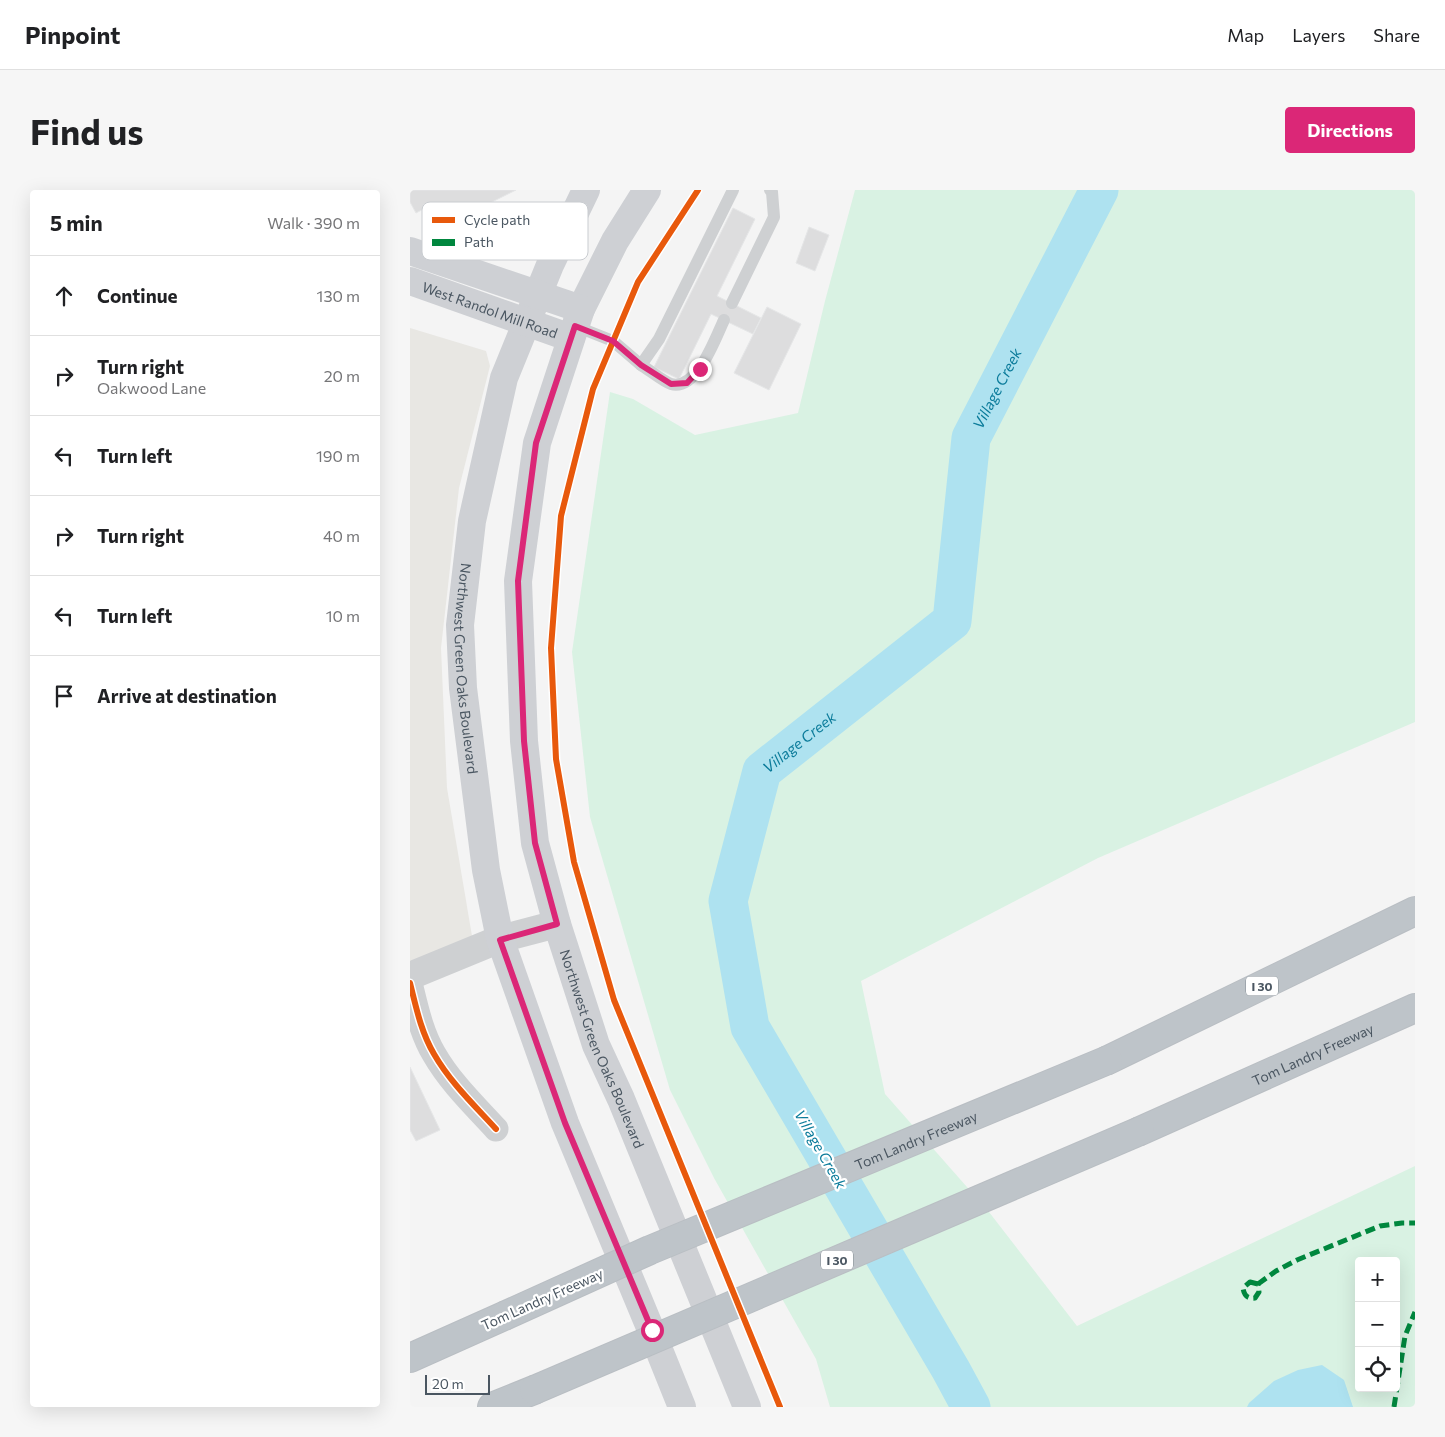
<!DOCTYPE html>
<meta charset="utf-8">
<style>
:root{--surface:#fff;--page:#f6f6f6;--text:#202124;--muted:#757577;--line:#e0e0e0;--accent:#db2777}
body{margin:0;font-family:Commissioner,sans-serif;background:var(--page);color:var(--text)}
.controls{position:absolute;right:15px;bottom:15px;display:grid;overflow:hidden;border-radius:5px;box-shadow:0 5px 20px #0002}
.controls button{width:45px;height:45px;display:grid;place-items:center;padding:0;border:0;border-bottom:1px solid var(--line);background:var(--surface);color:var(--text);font:25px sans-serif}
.scale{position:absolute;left:15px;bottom:12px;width:65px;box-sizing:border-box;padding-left:5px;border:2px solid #4a5661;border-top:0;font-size:14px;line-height:18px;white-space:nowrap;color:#4a5661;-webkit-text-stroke:4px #fff;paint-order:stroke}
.stop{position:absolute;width:15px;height:15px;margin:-11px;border:4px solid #db2777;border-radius:50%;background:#fff}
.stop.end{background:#db2777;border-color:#fff;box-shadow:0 1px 5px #0008}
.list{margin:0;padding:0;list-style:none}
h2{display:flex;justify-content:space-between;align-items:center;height:65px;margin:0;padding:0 20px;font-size:21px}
h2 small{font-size:16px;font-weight:400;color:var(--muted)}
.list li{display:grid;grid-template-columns:32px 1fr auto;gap:15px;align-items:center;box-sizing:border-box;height:80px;padding:0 20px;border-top:1px solid var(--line)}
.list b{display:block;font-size:19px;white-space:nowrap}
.list p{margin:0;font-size:16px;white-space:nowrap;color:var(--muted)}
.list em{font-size:16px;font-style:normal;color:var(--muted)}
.icon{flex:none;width:28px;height:28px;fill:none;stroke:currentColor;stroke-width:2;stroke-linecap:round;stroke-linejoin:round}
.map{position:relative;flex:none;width:1005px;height:1217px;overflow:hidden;border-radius:5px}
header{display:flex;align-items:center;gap:30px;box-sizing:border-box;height:70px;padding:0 25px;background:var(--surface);border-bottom:1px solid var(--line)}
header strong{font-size:24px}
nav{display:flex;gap:28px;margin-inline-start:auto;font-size:18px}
.intro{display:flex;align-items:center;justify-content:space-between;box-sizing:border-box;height:120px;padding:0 30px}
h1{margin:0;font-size:35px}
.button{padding:12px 22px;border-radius:5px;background:var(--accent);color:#fff;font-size:18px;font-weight:700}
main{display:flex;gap:30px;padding:0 30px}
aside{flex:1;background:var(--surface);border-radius:5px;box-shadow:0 5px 20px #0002}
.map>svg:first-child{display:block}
</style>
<header>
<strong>Pinpoint</strong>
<nav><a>Map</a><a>Layers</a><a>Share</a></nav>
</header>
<div class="intro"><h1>Find us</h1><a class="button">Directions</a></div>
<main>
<aside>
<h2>5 min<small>Walk · 390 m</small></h2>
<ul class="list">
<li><svg class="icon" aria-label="ahead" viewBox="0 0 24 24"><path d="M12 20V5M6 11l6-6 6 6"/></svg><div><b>Continue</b></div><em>130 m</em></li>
<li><svg class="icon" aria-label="right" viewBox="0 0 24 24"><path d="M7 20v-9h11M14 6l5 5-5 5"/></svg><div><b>Turn right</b><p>Oakwood Lane</p></div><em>20 m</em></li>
<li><svg class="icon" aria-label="left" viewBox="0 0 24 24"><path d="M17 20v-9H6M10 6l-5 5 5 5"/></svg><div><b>Turn left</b></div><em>190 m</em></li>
<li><svg class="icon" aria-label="right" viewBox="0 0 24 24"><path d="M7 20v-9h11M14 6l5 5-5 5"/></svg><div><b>Turn right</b></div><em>40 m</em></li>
<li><svg class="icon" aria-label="left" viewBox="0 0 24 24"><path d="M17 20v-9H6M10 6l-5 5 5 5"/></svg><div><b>Turn left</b></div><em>10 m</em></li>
<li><svg class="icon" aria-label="arrive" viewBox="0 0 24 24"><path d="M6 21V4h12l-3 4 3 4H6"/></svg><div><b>Arrive at destination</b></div></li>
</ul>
</aside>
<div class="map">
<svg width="1005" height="1217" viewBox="0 0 1005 1217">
<rect width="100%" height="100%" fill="#f4f4f4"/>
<polygon fill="#e8e7e3" points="0,138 76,161 80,176 49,298 31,458 37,598 63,752 5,778 0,770"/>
<path fill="#d9f2e3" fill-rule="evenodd" d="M445,0H1005V532L688,668L451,791L475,904L579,1022L667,1136L1005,976V1217H420L406,1169L304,988L260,900L180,627L162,462L200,202L223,209L285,245L388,223L415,111ZM949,1071H986V1198H949Z"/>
<polygon fill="#aee2f0" points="912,1175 934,1190 943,1217 837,1217 839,1213 864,1191 888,1180"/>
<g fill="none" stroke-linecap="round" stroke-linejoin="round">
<path stroke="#aee2f0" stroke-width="39" id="s1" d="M561,1217L541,1180L340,837L318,711L352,581L542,431L561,248L689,0"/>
</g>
<g fill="#ddddde" stroke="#e5e6e7">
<polygon points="0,0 106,0 52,27 46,15 28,24 23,14 6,23 0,12"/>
<polygon points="323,18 345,29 307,106 351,128 343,144 301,124 269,189 244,177"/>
<polygon points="399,37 419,45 405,81 386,73"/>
<polygon points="357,117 391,134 359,200 324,183"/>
<polygon points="0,877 30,940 6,951 0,940"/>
</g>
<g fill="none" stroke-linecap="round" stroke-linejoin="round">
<g stroke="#b9bec3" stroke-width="30">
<g id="motorway">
<polyline points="698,870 1005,721"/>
<path id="s5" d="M730,941L1005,818"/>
<polyline points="0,1168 94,1126"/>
<polyline points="82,1217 124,1200"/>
</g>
</g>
<g stroke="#ced0d2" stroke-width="12">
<polyline points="322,113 364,27 362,2 360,0"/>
<polyline points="165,136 203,151 231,175 249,149 323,0"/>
<path d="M231,175C238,179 254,192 261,194C287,201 305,149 314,130"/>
</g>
<path stroke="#ced0d2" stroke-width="25" d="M0,793C6,817 11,842 24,864C40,892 64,915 86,939"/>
<polyline stroke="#ced0d2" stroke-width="28" points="0,786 90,749 147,734"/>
<g stroke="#ced0d4" stroke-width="28">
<path id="s2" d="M176,0L140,75L94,188L62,331L50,435L53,498L76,680L90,749L155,933L241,1140L272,1217"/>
<path id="s3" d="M237,0L205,51L171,119L127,253L108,391L114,551L125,653L147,734L186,855L211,909L337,1217"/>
<polyline points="0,61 171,119"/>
<path id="s4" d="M0,91L161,148"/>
</g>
<use href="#motorway" stroke="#bec4c9" stroke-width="28"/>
<g stroke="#b9bec3" stroke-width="30" stroke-linecap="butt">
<g id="motorway-bridge">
<path id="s6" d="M94,1126L240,1060L698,870"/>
<polyline points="124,1200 730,941"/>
</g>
</g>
<use href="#motorway-bridge" stroke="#bec4c9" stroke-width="28"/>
<g stroke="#00873e" stroke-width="5" stroke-dasharray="10 5" stroke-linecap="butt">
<path d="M840,1092L848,1094L849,1102L845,1108C837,1109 834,1105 833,1098Z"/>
<polyline points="848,1094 866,1081 887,1070 970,1036 992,1033 1005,1033"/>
<polyline points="984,1217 995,1146 1005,1122"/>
</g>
<g stroke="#fff" stroke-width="9">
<g id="cycleway">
<polyline points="288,0 228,92 183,199 151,326 141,458 146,569 164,672 204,810 370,1217"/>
<path d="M0,793C6,817 11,842 24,864C40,892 64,915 86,939"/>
</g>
</g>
<use href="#cycleway" stroke="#e8590c" stroke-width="6"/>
</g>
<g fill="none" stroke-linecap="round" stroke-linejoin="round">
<polyline stroke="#db2777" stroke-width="6" points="242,1140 155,933 90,750 147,734 125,653 114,551 108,391 126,253 165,136 203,151 231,175 261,194 277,193 290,179"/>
</g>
<g text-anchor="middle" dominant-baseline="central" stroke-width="4.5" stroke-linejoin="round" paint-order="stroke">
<g fill="#fff" stroke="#808990" stroke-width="1">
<rect x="836" y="786.5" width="32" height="19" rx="4"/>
<rect x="411" y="1060.5" width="32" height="19" rx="4"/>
</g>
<g font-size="12" font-weight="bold" fill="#4a5661">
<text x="852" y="796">I 30</text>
<text x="427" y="1070">I 30</text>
</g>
<g font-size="14" fill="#4a5661" stroke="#fff">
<text stroke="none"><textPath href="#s4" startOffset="85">West Randol Mill Road</textPath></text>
<text stroke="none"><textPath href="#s2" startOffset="500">Northwest Green Oaks Boulevard</textPath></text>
<text stroke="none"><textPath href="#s3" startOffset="896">Northwest Green Oaks Boulevard</textPath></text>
<text stroke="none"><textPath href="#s5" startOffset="189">Tom Landry Freeway</textPath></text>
<text stroke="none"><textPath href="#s6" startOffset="448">Tom Landry Freeway</textPath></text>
<text transform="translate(132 1109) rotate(-24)">Tom Landry Freeway</text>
</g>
<g font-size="15" font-style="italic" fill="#0c7c9b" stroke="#fff">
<text stroke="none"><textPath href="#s1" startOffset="1184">Village Creek</textPath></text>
<text stroke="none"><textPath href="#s1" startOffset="749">Village Creek</textPath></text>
<text transform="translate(411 959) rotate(60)">Village Creek</text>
</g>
</g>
<rect x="12" y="12" width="166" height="58" rx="8" fill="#fff" stroke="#c9ccd0" stroke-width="1"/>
<rect x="22" y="27" width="23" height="6" fill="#e8590c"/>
<rect x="22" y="49" width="23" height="7" fill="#00873e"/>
<g font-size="14" fill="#4a5661">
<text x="54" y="35">Cycle path</text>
<text x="54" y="57">Path</text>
</g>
</svg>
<div class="controls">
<button>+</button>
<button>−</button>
<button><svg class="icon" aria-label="locate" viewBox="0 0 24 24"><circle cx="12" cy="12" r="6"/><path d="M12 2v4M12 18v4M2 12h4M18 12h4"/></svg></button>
</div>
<div class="scale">20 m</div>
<div class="stop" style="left:242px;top:1140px"></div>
<div class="stop end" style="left:290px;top:179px"></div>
</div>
</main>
